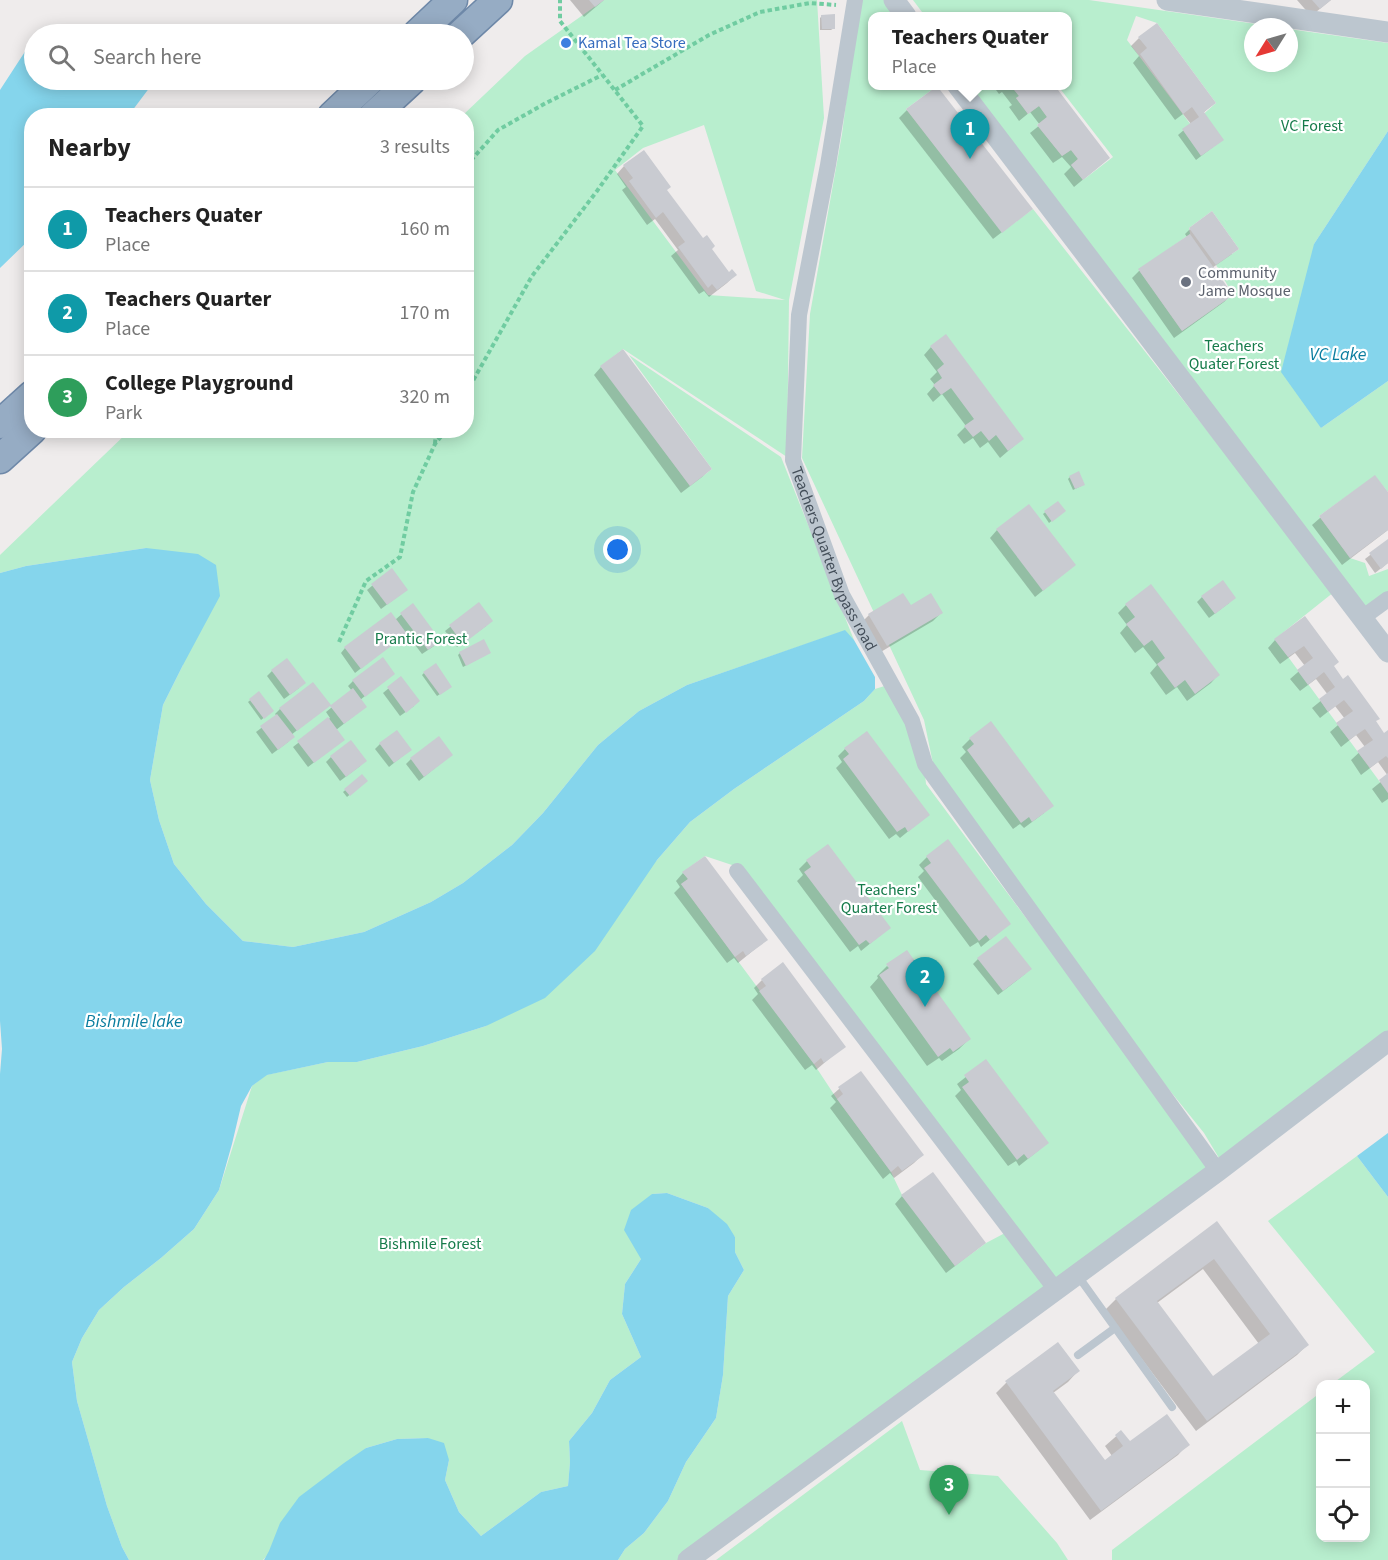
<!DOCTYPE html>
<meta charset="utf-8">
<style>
:root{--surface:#fff;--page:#f2f2f2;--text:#222;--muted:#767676;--line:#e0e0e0;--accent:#0f766e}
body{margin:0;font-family:"Source Sans 3",sans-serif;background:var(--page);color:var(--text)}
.controls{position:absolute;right:18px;bottom:18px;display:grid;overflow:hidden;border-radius:12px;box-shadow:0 3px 15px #0003}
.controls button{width:54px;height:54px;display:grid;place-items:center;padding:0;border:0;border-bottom:2px solid var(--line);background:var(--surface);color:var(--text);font:30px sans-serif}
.compass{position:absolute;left:1244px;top:18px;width:54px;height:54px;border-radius:50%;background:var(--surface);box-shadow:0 3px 15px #0003;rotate:233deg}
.you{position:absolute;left:618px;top:550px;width:21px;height:21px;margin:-15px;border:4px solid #fff;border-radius:50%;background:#1a73e8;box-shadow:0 0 0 9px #1a73e833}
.badge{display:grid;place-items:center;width:39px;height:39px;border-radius:50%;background:var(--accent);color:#fff;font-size:20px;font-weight:700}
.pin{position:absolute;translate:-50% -50px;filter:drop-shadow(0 2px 3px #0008)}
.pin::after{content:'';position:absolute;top:32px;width:21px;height:18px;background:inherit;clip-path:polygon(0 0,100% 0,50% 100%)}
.popup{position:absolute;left:868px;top:12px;width:204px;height:78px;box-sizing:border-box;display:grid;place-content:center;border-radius:12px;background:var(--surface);filter:drop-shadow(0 2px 4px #0005);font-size:20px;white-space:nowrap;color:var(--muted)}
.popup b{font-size:22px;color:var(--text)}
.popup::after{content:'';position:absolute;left:50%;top:100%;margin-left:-12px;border:12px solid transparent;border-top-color:var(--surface)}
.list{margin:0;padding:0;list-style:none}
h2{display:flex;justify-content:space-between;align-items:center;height:78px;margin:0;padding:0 24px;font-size:26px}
h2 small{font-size:20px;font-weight:400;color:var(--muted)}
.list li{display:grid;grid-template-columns:39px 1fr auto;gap:18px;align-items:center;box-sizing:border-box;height:84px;padding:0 24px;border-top:2px solid var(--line)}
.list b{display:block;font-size:22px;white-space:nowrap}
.list p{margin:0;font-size:20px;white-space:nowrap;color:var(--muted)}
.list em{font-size:20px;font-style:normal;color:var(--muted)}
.icon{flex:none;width:33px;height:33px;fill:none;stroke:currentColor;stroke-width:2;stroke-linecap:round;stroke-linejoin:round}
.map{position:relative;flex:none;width:1388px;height:1560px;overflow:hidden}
.search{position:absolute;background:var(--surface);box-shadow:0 3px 15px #0003;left:24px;top:24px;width:450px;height:66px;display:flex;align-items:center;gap:15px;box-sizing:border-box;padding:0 21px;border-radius:33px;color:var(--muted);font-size:22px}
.panel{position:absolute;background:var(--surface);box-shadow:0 3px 15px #0003;left:24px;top:108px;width:450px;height:330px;border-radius:24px}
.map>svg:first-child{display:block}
</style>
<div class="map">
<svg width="1388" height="1560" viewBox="0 0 1388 1560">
<rect width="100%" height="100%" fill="#efecec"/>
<g fill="#b8eece" fill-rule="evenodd">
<path d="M604,0H817L824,118L789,300L787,457L623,349L601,366L690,486L712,469L629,355L781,457L854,640L844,631L687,685L639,711L598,745L543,813L512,845L463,883L431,902L364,932L293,947L243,941L206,904L174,864L159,820L150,780L163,705L183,665L146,548L26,566L0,573V555L129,431L466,430V116L463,115L525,56ZM704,125L756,291L785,300L708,295L615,170L643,148Z"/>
<polygon points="859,0 887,0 900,16 872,16 872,86 937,86 906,109 1002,232 1033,209 1334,592 1275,639 1388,793 1388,1034 1222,1163 1204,1133 1039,928 937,783 924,720 802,458 810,314 842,134"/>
<path d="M913,0H1089L1278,27H1253V63H1289V29L1388,43V131L1314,244L1321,428L1388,381V492L1375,476L1319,516L1350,558L1365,563L1369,576L1388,569V599L1369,613L967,86H1006L1008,87L1011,86L1019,96L1016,98L1028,114L1039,106L1047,117L1037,125L1062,156L1071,150L1078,159L1071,165L1083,180L1113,157L1058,86H1068V16H925ZM1136,16L1157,23L1216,103L1191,125L1127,40ZM1212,211L1239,249L1216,265L1233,295L1182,331L1139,270L1190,234L1189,228Z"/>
<polygon points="891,684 924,764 926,784 1215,1171 1056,1285 741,868 705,856 683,872 688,879 681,884 814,1064 837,1099 891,1172 902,1195 955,1266 986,1243 1005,1233 1056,1290 688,1560 618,1560 625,1549 644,1533 668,1501 686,1462 716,1418 723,1375 728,1296 744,1270 735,1252 735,1237 708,1208 667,1193 652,1194 641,1259 625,1284 622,1314 641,1357 610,1380 592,1413 569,1441 570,1462 568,1486 541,1492 481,1536 459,1512 445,1480 449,1460 428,1438 397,1439 366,1448 263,1560 129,1560 122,1547 107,1506 77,1401 72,1362 82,1338 99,1310 124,1287 161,1258 194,1229 219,1190 252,1086 266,1075 328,1062 357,1062 423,1046 486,1026 657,860 690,822 734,789 864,701 875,689"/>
<polygon points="1357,1156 1388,1197 1388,1560 1112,1560 1112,1550 1320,1393 1320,1538 1366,1538 1366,1384 1332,1384 1375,1352 1268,1221"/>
<polygon points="902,1421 920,1470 998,1476 1057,1543 1068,1560 716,1560"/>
</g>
<g fill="#85d5ec">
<polygon points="34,42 34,80 139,80 150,87 129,115 32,116 31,238 0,268 0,90 28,47"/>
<polygon points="1388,131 1388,381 1321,428 1281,372 1314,244"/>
<polygon points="146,548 198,554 216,565 220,596 183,665 163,705 150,780 159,820 174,864 206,904 243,941 293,947 364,932 431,902 463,883 512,845 543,813 598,745 639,711 687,685 845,630 854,640 875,677 875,689 864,701 734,789 690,822 657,860 595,951 545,998 486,1026 423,1046 357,1062 328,1062 267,1075 252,1086 241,1106 232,1144 219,1190 194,1229 161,1258 124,1287 99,1310 82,1338 72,1362 77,1401 107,1506 122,1547 129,1560 0,1560 0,1074 2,1049 0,1021 0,573 26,566"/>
<polygon points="1388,1133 1388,1197 1357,1156"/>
<polygon points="667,1193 708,1208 727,1224 735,1237 735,1252 744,1270 728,1296 723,1375 716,1418 686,1462 668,1501 644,1533 625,1549 618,1560 264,1560 269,1551 280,1523 299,1497 344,1463 366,1448 397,1439 428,1438 444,1443 449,1460 445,1480 459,1512 481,1536 541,1492 568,1486 570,1462 569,1441 592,1413 610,1380 641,1357 622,1314 625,1284 641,1259 624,1230 631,1210 652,1194"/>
</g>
<g fill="#0003" fill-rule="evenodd">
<polygon points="570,0 604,0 584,17"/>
<polygon points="1297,0 1331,0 1311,16"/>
<polygon points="822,16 834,28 831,30 820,30 820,18"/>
<polygon points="1139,38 1214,103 1203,113 1222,140 1196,160 1178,135 1191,124 1183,114 1175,120 1133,63 1139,56 1131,46"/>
<polygon points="993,86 1053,86 1109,158 1074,187 1064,174 1071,167 1062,157 1053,163 1030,133 1040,125 1030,112 1019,121 1009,107 1012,105 1002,92 999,94"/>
<polygon points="907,110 1023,216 993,239 899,118"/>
<polygon points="624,166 666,191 728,274 735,275 727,283 709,297 704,291 699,294 671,256 678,250 655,219 647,225 622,190 626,187 617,174"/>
<polygon points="1190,229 1232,254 1212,268 1231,295 1224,302 1174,338 1132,278 1139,271 1187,237 1185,234"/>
<polygon points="931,347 1022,439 1000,458 988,442 980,448 973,438 964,444 957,435 966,426 942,394 933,402 927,394 935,385 930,379 937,372 924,355"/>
<polygon points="601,367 710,469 702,477 681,493 594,375"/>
<polygon points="1070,477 1081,486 1073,490 1068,479"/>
<polygon points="1375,478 1388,495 1388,530 1342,565 1312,525 1320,518"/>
<polygon points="1057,503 1064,511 1049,523 1043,514"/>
<polygon points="997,530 1074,565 1035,597 990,538"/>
<polygon points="1388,541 1388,563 1375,573 1365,559"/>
<polygon points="391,570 401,594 381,609 367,590"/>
<polygon points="903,595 910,608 941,613 933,621 879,653 861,623 869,615"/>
<polygon points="1202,597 1229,603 1209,618 1197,602"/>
<polygon points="479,604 486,626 457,647 445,631"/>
<polygon points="412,605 434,646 422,654 406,633 355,673 341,653 345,648 395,620"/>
<polygon points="1126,605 1218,675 1211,683 1187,701 1177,687 1166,695 1150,673 1157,665 1143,647 1135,653 1120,633 1127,625 1118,613"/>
<polygon points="1304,619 1332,667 1384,735 1388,732 1388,799 1382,803 1372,789 1388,776 1378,762 1361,775 1351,760 1365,747 1356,735 1341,747 1330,732 1345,719 1335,706 1320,718 1312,708 1328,695 1316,679 1300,691 1290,679 1305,666 1295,653 1280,664 1268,648 1275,640"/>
<polygon points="460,653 487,654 463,667 458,655"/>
<polygon points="272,671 299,688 284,699 267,676"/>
<polygon points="424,673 448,689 437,696 422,675"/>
<polygon points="393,674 360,700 360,711 336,730 338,744 308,767 293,747 330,718 326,712 352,691 348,686 353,681"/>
<polygon points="401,678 414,706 400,716 383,693"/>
<polygon points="259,693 272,711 261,720 248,702"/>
<polygon points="280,709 324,709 291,735 288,742 272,754 256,732 277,716 275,714"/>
<polygon points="990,723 1044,813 1024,828 1020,824 1013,829 960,758 966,752 962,747 970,739"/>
<polygon points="380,744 405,754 389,767 375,749"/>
<polygon points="845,749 928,815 900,838 896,834 889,839 836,768 842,762 838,756"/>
<polygon points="331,757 360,766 340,781 326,762"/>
<polygon points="411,759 446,759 419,781 406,764"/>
<polygon points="362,776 366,781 347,797 343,792"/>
<polygon points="828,846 889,928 861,951 858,946 850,952 797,881 803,875 799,869 807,861"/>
<polygon points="927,857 1009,924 981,947 978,942 970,947 918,877 924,871 919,865"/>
<polygon points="683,873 766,940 738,963 734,958 727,963 674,893 680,887 676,881"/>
<polygon points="978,959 1025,974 998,995 973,964"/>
<polygon points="887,966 969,1039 959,1049 942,1061 939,1058 927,1066 870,987 878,978 877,976"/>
<polygon points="762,980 844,1046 816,1070 812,1065 805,1070 752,1000 758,994 754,988"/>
<polygon points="986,1061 1039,1150 1019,1166 1016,1161 1008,1166 955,1096 961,1090 957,1084"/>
<polygon points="860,1073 922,1155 914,1163 894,1178 890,1173 883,1179 830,1108 836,1102 831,1096 839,1089"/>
<polygon points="902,1196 984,1243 976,1250 946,1273 895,1204"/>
<path d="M1216,1223L1307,1345L1297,1355L1196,1431L1105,1310L1116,1299ZM1203,1269L1259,1344L1212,1378L1157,1303Z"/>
<polygon points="1078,1371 1068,1382 1053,1393 1104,1462 1112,1456 1105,1446 1121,1432 1129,1443 1188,1444 1178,1455 1090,1520 996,1393 1006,1383"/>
</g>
<g fill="#c9cbd1" fill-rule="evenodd">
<polygon points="589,0 604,0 595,7"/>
<polygon points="1312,0 1331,0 1320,9"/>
<polygon points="835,14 835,29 822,29 821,15"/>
<polygon points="1157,23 1216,103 1204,112 1224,140 1201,156 1182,129 1199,117 1192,107 1183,114 1140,54 1147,48 1138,37"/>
<polygon points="937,86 1033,209 1002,233 906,109"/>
<polygon points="1011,86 1055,86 1110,158 1083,180 1071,165 1078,159 1071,150 1062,156 1037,125 1047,117 1039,106 1028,114 1016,98 1019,96"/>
<polygon points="644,150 671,187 667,190 703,238 707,235 715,246 712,249 729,272 732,269 737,275 717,290 712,284 708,288 678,247 685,242 663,212 656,218 629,181 633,178 623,165"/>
<polygon points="1212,211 1239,249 1216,265 1189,228"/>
<polygon points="1190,234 1233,295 1182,331 1138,269"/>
<polygon points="946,334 1024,439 1008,451 996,435 989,441 981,431 973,437 964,426 974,419 951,388 941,395 933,385 942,378 937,370 944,364 930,346"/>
<polygon points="623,349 712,469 690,486 600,366"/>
<polygon points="1079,471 1085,485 1075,489 1069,476"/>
<polygon points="1375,475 1388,492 1388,530 1350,558 1319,516"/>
<polygon points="1058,501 1066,511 1052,522 1044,511"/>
<polygon points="1029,504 1076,565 1043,591 996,529"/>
<polygon points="1388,539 1388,563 1381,569 1369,553"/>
<polygon points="392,568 408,590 387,605 371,584"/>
<polygon points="1223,580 1236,598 1215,614 1201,596"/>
<polygon points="1151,584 1220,675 1195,694 1185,680 1175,688 1157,664 1165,658 1152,640 1144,646 1126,624 1135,617 1125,604"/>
<polygon points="903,593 911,605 931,593 943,613 887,646 868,614"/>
<polygon points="479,602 493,621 463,644 449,625"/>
<polygon points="413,603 441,641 428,650 400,613"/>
<polygon points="391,612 407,634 361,669 344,647"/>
<polygon points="1305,616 1339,662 1334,666 1343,679 1348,675 1380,719 1376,721 1384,733 1388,730 1388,758 1386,756 1370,768 1357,751 1373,740 1365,729 1349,740 1336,723 1353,711 1344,700 1328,712 1319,699 1335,687 1324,672 1308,685 1297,670 1313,658 1304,646 1288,657 1274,639"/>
<polygon points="484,639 491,653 466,666 459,652"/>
<polygon points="383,657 395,674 365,697 352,680"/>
<polygon points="287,658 306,683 290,695 271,670"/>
<polygon points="436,663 452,687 440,695 423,672"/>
<polygon points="401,676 420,701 406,713 387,687"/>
<polygon points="313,682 331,705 353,688 367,707 344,724 330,706 297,731 279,708"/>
<polygon points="259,691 274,711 264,719 249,699"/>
<polygon points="277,714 295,737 278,750 260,726"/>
<polygon points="328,717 345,740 314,763 297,741"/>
<polygon points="991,721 1054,806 1032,822 1029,817 1021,823 967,750 974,744 969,738"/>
<polygon points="397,730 412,750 394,763 379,743"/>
<polygon points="867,731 930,815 908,832 905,827 897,832 843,759 849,754 844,748"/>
<polygon points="439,736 453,755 424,777 410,758"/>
<polygon points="351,740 367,761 346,777 330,756"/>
<polygon points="1388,773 1388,793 1379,780"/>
<polygon points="362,774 368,781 350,796 344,789"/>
<polygon points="948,839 1011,924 990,940 986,935 979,941 924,868 931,863 926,856"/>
<polygon points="828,844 891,928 870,944 866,940 859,945 804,872 811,867 806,860"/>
<polygon points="705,856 768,940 746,956 743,951 735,957 681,884 688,879 682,872"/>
<polygon points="1006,936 1032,969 1003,991 977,958"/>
<polygon points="907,950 971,1039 953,1052 950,1048 938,1057 879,975 889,968 886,964"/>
<polygon points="783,962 846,1047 824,1063 821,1058 814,1064 759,991 766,986 761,979"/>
<polygon points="986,1059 1049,1143 1028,1159 1024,1154 1017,1160 962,1087 969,1082 964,1075"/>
<polygon points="861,1071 924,1155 902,1171 898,1166 891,1172 837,1099 843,1094 838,1087"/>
<polygon points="933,1172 986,1243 955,1266 901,1195"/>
<path d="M1217,1221L1309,1345L1207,1421L1115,1298ZM1214,1259L1270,1334L1213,1376L1157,1301Z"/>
<polygon points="1058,1342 1080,1371 1053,1391 1105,1460 1123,1446 1115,1435 1121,1430 1130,1441 1167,1414 1190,1445 1101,1511 1005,1381"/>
</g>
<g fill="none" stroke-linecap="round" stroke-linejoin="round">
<g stroke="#6e88a8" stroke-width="31">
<g id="trunk">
<polyline points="417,34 453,0"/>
<polyline points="461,34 498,0"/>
<polyline points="332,116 370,80"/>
<polyline points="373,116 412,80"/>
<polyline points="0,424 32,395"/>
<polyline points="0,459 32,430"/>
</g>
</g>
<g stroke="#70cca1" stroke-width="4" stroke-dasharray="4.5 3" stroke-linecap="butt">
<polyline points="615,90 709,35 760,12 810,3 836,5"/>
<polyline points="466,166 498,130 546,103 602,75"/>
<polyline points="466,393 532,276 597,191 643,126 560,21 560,0"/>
<polyline points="435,444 436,430"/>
<polyline points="339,642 366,581 400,557 413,492 435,444 446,430"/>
</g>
<g stroke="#bcc6cf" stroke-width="8">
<polyline points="1078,1276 1172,1407"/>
<polyline points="1078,1355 1115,1328"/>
</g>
<g stroke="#bcc6cf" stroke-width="16">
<path id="s1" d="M855,0L828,165L799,315L793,460L842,595L912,721L925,764L1218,1171"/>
<polyline points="1362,618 1388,599"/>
<polyline points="737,871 1056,1290"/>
</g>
<g stroke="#bcc6cf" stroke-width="21">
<polyline points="894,0 906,16"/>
<polyline points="1167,0 1388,32"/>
<polyline points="958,86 1388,652"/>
<polyline points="688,1560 1218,1171 1388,1041"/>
</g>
<use href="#trunk" stroke="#96acc4" stroke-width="28"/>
</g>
<circle fill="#3f7fe0" stroke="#fff" stroke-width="2" cx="566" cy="43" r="6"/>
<circle fill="#6b7280" stroke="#fff" stroke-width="2" cx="1186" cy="282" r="6"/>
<g text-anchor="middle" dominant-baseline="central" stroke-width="4.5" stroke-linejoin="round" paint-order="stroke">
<g font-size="16" fill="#366cbe" stroke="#fff" text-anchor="start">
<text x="578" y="43">Kamal Tea Store</text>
</g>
<g font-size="16" fill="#157b4a" stroke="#fff">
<text x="1312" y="126">VC Forest</text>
<text x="1234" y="346">Teachers<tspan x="1234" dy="18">Quater Forest</tspan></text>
<text x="421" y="639">Prantic Forest</text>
<text x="889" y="890">Teachers'<tspan x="889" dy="18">Quarter Forest</tspan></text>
<text x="430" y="1244">Bishmile Forest</text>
</g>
<g font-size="16" fill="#5b616d" stroke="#fff" text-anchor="start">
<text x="1198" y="273">Community<tspan x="1198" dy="18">Jame Mosque</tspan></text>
</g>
<g font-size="16" fill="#444f5a" stroke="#fff">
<text stroke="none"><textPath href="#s1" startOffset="572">Teachers Quarter Bypass road</textPath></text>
</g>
<g font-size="18" font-style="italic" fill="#0a7d9f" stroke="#fff">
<text x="1338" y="354">VC Lake</text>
<text x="134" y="1021">Bishmile lake</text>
</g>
</g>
</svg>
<div class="controls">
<button>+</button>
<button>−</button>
<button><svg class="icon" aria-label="locate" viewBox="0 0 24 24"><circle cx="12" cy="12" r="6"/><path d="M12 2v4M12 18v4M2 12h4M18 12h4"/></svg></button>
</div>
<svg class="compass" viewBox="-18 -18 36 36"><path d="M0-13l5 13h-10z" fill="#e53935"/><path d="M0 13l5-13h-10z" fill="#767676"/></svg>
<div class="you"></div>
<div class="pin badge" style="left:970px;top:159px;background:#0f9aa8">1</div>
<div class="popup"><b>Teachers Quater</b>Place</div>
<div class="pin badge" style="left:925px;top:1007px;background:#0f9aa8">2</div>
<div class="pin badge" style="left:949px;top:1515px;background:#2e9e5b">3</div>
<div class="search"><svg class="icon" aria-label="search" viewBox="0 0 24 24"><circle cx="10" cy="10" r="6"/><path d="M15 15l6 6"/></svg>Search here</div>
<section class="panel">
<h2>Nearby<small>3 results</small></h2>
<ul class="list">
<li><span class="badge" style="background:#0f9aa8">1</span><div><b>Teachers Quater</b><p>Place</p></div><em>160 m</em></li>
<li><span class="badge" style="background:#0f9aa8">2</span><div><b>Teachers Quarter</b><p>Place</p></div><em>170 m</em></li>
<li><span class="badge" style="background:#2e9e5b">3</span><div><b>College Playground</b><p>Park</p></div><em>320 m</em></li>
</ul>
</section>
</div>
